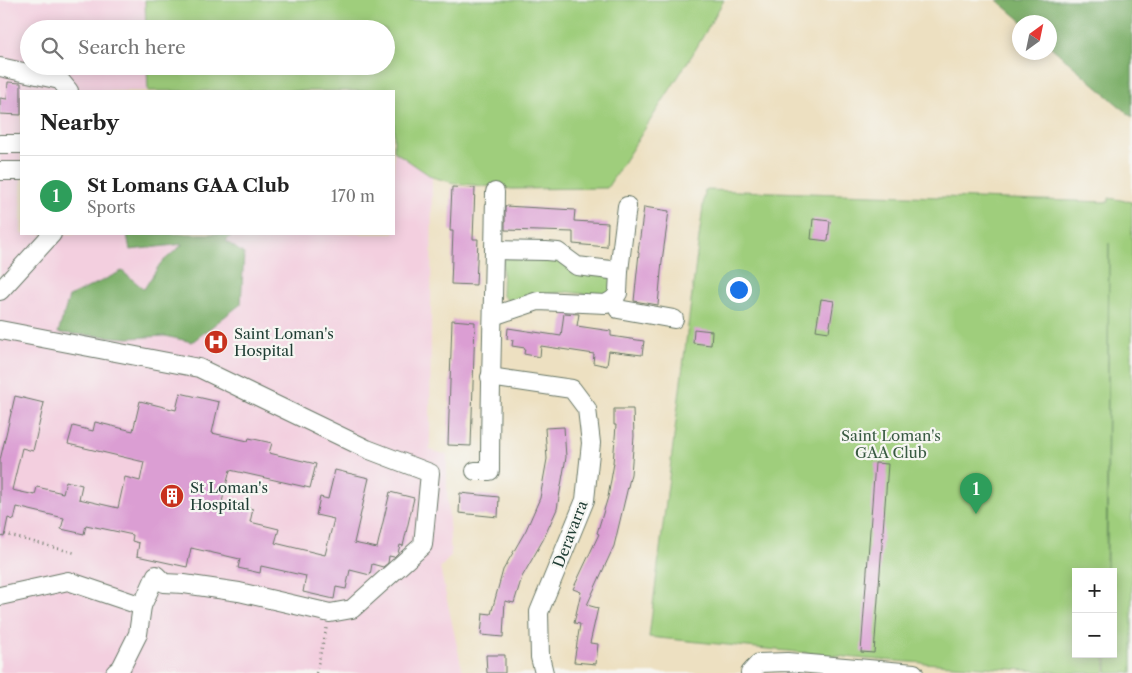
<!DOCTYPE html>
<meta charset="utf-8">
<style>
:root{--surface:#fff;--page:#f6f6f6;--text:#222;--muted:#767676;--line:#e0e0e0;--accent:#b45309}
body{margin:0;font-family:"Libre Caslon Text",serif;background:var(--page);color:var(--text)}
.controls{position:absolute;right:15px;bottom:15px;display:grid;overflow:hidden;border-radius:0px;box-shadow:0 2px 12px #0003}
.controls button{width:45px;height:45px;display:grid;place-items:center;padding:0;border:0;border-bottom:1px solid var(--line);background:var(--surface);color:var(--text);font:25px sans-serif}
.compass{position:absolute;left:1012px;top:15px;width:45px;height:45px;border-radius:50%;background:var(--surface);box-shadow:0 2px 12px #0003;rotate:33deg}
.you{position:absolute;left:738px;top:289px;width:18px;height:18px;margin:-12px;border:4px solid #fff;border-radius:50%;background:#1a73e8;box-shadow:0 0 0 8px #1a73e833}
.badge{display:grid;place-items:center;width:32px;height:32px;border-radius:50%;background:var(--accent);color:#fff;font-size:16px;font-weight:700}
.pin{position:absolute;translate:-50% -41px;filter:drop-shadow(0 1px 2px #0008)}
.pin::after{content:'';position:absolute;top:26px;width:18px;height:15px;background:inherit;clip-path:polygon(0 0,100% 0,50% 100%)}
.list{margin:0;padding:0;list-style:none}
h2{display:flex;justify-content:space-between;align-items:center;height:65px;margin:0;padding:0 20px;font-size:21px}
h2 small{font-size:16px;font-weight:400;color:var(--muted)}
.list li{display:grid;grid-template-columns:32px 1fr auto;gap:15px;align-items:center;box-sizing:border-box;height:80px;padding:0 20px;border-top:1px solid var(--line)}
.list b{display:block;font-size:19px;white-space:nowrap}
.list p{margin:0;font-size:16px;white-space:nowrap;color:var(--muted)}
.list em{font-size:16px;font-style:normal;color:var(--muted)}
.icon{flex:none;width:28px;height:28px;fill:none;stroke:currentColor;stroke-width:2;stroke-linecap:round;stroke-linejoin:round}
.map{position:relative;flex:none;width:1132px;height:673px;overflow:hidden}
.search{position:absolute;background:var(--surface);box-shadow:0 2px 12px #0003;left:20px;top:20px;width:375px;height:55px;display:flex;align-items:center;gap:12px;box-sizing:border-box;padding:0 18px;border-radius:28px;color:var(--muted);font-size:19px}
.panel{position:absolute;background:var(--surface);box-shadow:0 2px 12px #0003;left:20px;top:90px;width:375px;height:145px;border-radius:0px}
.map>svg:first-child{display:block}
</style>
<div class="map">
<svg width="1132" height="673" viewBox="0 0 1132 673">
<rect width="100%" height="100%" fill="#f6f6f2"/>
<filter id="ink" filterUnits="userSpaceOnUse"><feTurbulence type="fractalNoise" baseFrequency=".02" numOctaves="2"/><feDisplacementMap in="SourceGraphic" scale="10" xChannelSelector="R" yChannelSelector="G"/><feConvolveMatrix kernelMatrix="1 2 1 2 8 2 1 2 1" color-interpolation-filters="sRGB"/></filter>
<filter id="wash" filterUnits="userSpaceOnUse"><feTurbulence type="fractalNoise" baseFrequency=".0096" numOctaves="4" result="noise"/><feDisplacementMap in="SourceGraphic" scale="20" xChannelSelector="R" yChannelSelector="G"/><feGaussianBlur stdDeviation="1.12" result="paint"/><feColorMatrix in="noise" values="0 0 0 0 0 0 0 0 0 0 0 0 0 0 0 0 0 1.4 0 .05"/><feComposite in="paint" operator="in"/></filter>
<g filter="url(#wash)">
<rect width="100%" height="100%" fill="#ede0c1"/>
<polygon fill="#f3cfdf" points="0,0 145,0 146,29 29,29 29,66 147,66 148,91 21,91 21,234 394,234 394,151 432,177 430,450 447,455 447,487 451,556 440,568 463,673 0,673"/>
<g fill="#9fce7c" stroke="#5f8658">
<polygon points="145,0 724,0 694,52 607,188 512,189 454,183 432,177 394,151 394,91 148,91 147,66 386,66 386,29 146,29"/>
<polygon points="705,190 1109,202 1109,198 1132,202 1132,673 1107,673 1107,654 1113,654 1113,572 1107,572 1109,243 1106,572 1076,572 1076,654 1105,654 1105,673 1068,673 866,659 649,637"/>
<polygon points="508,257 556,258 613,278 608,297 568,292 538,295 510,302 502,295 503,261"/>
</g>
<g fill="#7fb16c" stroke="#4f7750">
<polygon points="997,0 1132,0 1132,117 1050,46 1050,22 1023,22"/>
<polygon points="127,234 233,234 226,241 244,254 241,304 192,342 165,336 128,338 58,333 69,297 122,271 144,289 160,264 183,244 130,250"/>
</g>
<g id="blocks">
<g fill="#db9ed3">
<polygon points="8,82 21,83 21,115 0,114 0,98 7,99"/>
<polygon points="452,187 475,188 473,239 478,239 476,285 451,284 453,231 450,231"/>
<polygon points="505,206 575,210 574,221 608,223 607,247 573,244 573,232 505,230"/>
<polygon points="644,207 669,211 662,261 658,305 634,301 639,253 638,252"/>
<polygon points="813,219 830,221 828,241 811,239"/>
<polygon points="821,299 834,301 829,332 816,330"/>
<polygon points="564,313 579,314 577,326 611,331 611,336 644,341 642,355 609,351 607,366 593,363 594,354 541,346 540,357 524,354 525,348 512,346 513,340 507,339 508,328 561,336"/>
<polygon points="452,320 475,322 471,446 448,445"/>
<polygon points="694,329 712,331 711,345 693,343"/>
<polygon points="180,393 219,402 212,433 248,441 249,438 272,443 269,453 316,464 310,488 230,470 222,502 253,509 250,522 279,529 275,543 325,555 334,519 316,515 320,497 328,499 335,470 369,478 354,543 377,548 390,492 414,498 403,546 400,545 398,553 394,557 389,556 388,563 383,567 372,564 370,575 350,570 346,589 336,587 334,599 303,592 306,576 261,566 260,573 238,568 240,559 191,548 187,567 137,556 139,543 132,541 133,535 86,525 84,534 61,529 64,518 17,507 14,520 8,518 4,537 0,536 0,460 15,396 44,403 33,451 22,448 12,490 35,495 37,487 63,493 66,481 82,485 79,499 118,508 125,477 140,481 144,462 68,444 73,426 93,431 95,422 133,431 140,401 176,410"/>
<polygon points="614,409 633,409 634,436 631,474 614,546 587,605 598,608 590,643 598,644 596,664 574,662 580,624 574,623 581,592 573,589 599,534 597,533 608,497 614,463 613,463 616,425 614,425"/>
<polygon points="564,427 566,457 557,509 543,540 522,577 514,603 505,601 503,637 481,635 483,613 491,614 503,570 526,530 540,498 547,459 545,428"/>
<polygon points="875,463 888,464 874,653 861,652"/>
<polygon points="460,493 499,497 498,517 459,513"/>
<polygon points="486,655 505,655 505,673 487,673"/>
</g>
</g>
</g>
<g filter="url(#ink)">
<use href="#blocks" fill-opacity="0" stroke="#677665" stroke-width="1"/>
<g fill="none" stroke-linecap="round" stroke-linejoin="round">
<g stroke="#677665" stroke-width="20">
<g id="minor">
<polyline points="0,67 60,80 69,91"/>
<polyline points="0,144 21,144"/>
<polyline points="0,171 21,171"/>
<polyline points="494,250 546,251 558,252 577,266 619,271"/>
<polyline points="0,291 52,234"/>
<polyline points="614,299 618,293 619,271 627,206"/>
<polyline points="493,316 538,301 606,304 614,299 618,309 674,319"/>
<polyline points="0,330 199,368 367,449 430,473 423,545 352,609 330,613 239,592 184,584 164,583 156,575 142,606 138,634 121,668 115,673"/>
<polyline points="490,377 572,389 587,409 591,443 585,500 539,612 540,657 544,673"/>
<path d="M475,471H490C490,378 494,285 495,192"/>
<polyline points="0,596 68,581 142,606"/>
<polyline points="750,673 759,663 787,662 914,673"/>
</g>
</g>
<g stroke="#677665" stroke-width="2.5" stroke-dasharray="1 4" stroke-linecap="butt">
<polyline points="0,533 75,553"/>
<polyline points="316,673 327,626"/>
</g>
<use href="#minor" stroke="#fff" stroke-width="18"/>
</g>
</g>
<defs>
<g id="hospital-disc" transform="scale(1.25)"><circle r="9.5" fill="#c8321e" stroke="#f6f6f2"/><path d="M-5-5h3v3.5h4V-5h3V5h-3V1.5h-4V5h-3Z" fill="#fff"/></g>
<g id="building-disc" transform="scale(1.25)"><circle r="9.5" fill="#c8321e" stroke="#f6f6f2"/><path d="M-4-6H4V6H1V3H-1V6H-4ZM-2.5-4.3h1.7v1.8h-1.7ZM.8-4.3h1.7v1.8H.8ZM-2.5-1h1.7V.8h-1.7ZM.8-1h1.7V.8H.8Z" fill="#fff"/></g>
</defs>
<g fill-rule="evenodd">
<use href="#hospital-disc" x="216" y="342"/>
<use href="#building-disc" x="172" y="496"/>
</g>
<g text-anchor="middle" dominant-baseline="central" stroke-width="4.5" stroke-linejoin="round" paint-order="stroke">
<g font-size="15" fill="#1f3d34" stroke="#f6f6f2" text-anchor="start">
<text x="234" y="333">Saint Loman's<tspan x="234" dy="17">Hospital</tspan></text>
<text x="190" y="487">St Loman's<tspan x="190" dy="17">Hospital</tspan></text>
</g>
<g font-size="15" fill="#395a42" stroke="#f6f6f2">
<text x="891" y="435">Saint Loman's<tspan x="891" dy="17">GAA Club</tspan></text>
</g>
<g font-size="15" fill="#1f3d34" stroke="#f6f6f2">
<text transform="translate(570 534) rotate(-69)">Deravarra</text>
</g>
</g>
</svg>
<div class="controls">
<button>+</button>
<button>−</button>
</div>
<svg class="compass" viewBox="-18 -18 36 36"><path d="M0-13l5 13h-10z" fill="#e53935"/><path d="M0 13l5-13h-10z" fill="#767676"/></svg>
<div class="you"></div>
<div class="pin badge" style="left:976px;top:514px;background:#2e9e5b">1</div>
<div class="search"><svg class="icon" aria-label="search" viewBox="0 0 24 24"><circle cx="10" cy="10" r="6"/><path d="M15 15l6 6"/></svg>Search here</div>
<section class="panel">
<h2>Nearby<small></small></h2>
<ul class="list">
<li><span class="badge" style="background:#2e9e5b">1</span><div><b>St Lomans GAA Club</b><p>Sports</p></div><em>170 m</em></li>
</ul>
</section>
</div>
